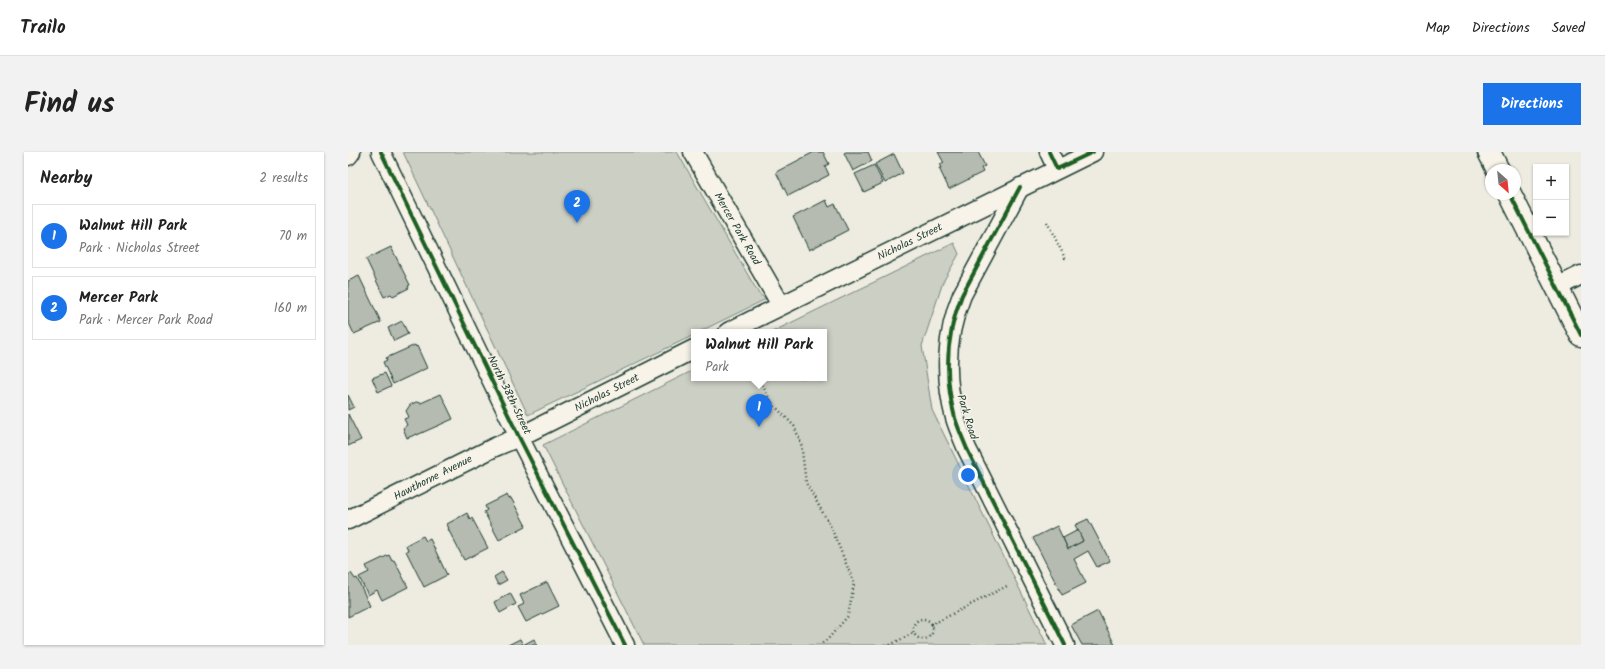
<!DOCTYPE html>
<meta charset="utf-8">
<style>
:root{--surface:#fff;--page:#f2f2f2;--text:#222;--muted:#767676;--line:#e0e0e0;--accent:#1a73e8}
body{margin:0;font-family:Kalam,sans-serif;background:var(--page);color:var(--text)}
.controls{position:absolute;right:12px;top:12px;display:grid;overflow:hidden;border-radius:0px;box-shadow:0 1px 3px #0004}
.controls button{width:36px;height:36px;display:grid;place-items:center;padding:0;border:0;border-bottom:1px solid var(--line);background:var(--surface);color:var(--text);font:20px sans-serif}
.compass{position:absolute;left:1137px;top:12px;width:36px;height:36px;border-radius:50%;background:var(--surface);box-shadow:0 1px 3px #0004;rotate:153deg}
.you{position:absolute;left:620px;top:323px;width:14px;height:14px;margin:-10px;border:3px solid #fff;border-radius:50%;background:#1a73e8;box-shadow:0 0 0 6px #1a73e833}
.badge{display:grid;place-items:center;width:26px;height:26px;border-radius:50%;background:var(--accent);color:#fff;font-size:13px;font-weight:700}
.pin{position:absolute;translate:-50% -33px;filter:drop-shadow(0 1px 2px #0008)}
.pin::after{content:'';position:absolute;top:21px;width:14px;height:12px;background:inherit;clip-path:polygon(0 0,100% 0,50% 100%)}
.popup{position:absolute;left:343px;top:177px;width:136px;height:52px;box-sizing:border-box;display:grid;place-content:center;border-radius:0px;background:var(--surface);filter:drop-shadow(0 1px 3px #0005);font-size:13px;white-space:nowrap;color:var(--muted)}
.popup b{font-size:15px;color:var(--text)}
.popup::after{content:'';position:absolute;left:50%;top:100%;margin-left:-8px;border:8px solid transparent;border-top-color:var(--surface)}
.list{margin:0;padding:0;list-style:none}
h2{display:flex;justify-content:space-between;align-items:center;height:52px;margin:0;padding:0 16px;font-size:17px}
h2 small{font-size:13px;font-weight:400;color:var(--muted)}
.list li{display:grid;grid-template-columns:26px 1fr auto;gap:12px;align-items:center;box-sizing:border-box;height:64px;margin:0 8px 8px;padding:0 8px;border:1px solid var(--line);border-radius:0px}
.list b{display:block;font-size:15px;white-space:nowrap}
.list p{margin:0;font-size:13px;white-space:nowrap;color:var(--muted)}
.list em{font-size:13px;font-style:normal;color:var(--muted)}
.map{position:relative;flex:none;width:1233px;height:493px;overflow:hidden;border-radius:0px}
header{display:flex;align-items:center;gap:24px;box-sizing:border-box;height:56px;padding:0 20px;background:var(--surface);border-bottom:1px solid var(--line)}
header strong{font-size:19px}
nav{display:flex;gap:22px;margin-inline-start:auto;font-size:14px}
.intro{display:flex;align-items:center;justify-content:space-between;box-sizing:border-box;height:96px;padding:0 24px}
h1{margin:0;font-size:28px}
.button{padding:10px 18px;border-radius:0px;background:var(--accent);color:#fff;font-size:14px;font-weight:700}
main{display:flex;gap:24px;padding:0 24px}
aside{flex:1;background:var(--surface);border-radius:0px;box-shadow:0 1px 3px #0004}
.map>svg:first-child{display:block}
</style>
<header>
<strong>Trailo</strong>
<nav><a>Map</a><a>Directions</a><a>Saved</a></nav>
</header>
<div class="intro"><h1>Find us</h1><a class="button">Directions</a></div>
<main>
<aside>
<h2>Nearby<small>2 results</small></h2>
<ul class="list">
<li><span class="badge">1</span><div><b>Walnut Hill Park</b><p>Park · Nicholas Street</p></div><em>70 m</em></li>
<li><span class="badge">2</span><div><b>Mercer Park</b><p>Park · Mercer Park Road</p></div><em>160 m</em></li>
</ul>
</aside>
<div class="map">
<svg width="1233" height="493" viewBox="0 0 1233 493">
<rect width="100%" height="100%" fill="#eeece1"/>
<filter id="ink" filterUnits="userSpaceOnUse"><feTurbulence type="fractalNoise" baseFrequency=".025" numOctaves="2"/><feDisplacementMap in="SourceGraphic" scale="8" xChannelSelector="R" yChannelSelector="G"/><feConvolveMatrix kernelMatrix="1 2 1 2 8 2 1 2 1" color-interpolation-filters="sRGB"/></filter>
<g filter="url(#ink)">
<g fill="#cccfc4" stroke="#76867c">
<polygon points="55,0 329,0 411,142 418,147 351,180 346,180 346,183 180,263"/>
<polygon points="606,91 611,102 595,130 574,194 584,258 699,493 296,493 195,293 346,218 346,226 476,226 476,180 424,180"/>
</g>
<g fill="#b5bbb0" stroke="#1f3d34">
<polygon points="466,0 475,0 481,12 477,14 481,23 440,44 428,20"/>
<polygon points="498,0 520,0 524,9 505,19 496,1"/>
<polygon points="590,0 630,0 637,14 633,16 635,20 601,37 591,16 593,16 592,13 596,11"/>
<polygon points="546,2 555,21 537,31 527,12"/>
<polygon points="526,13 535,31 516,40 507,22"/>
<polygon points="478,48 481,55 487,52 500,78 461,98 445,65"/>
<polygon points="43,95 62,133 60,134 61,136 45,144 43,142 36,145 18,107"/>
<polygon points="11,124 33,170 6,182 0,169 0,129"/>
<polygon points="54,169 60,182 46,189 40,176"/>
<polygon points="67,193 68,195 69,194 79,216 45,232 35,210 39,208 38,206"/>
<polygon points="37,221 43,234 30,240 24,226"/>
<polygon points="93,242 105,267 69,283 69,282 59,286 55,276 59,273 56,267 61,265 58,259 62,253 68,250 73,251"/>
<polygon points="0,243 6,255 0,258"/>
<polygon points="0,262 13,288 0,294"/>
<polygon points="159,343 161,347 163,346 178,374 151,388 136,360 139,358 137,354"/>
<polygon points="119,361 122,367 124,366 140,396 116,408 100,377 101,377 99,372"/>
<polygon points="740,367 762,409 749,415 740,399 726,407 738,431 714,443 685,386 709,374 720,397 735,389 727,373"/>
<polygon points="730,378 735,389 720,397 715,386"/>
<polygon points="75,384 78,389 82,387 99,423 76,435 58,399 60,398 58,393"/>
<polygon points="41,403 44,409 46,408 60,435 34,448 29,438 20,443 11,425 21,420 18,414"/>
<polygon points="154,420 159,428 150,433 146,425"/>
<polygon points="3,421 7,427 9,426 22,454 0,465 0,423"/>
<polygon points="199,430 211,454 178,470 170,455 176,452 172,443"/>
<polygon points="162,441 168,452 152,461 147,450"/>
<polygon points="750,459 767,493 734,493 723,473"/>
<polygon points="172,487 175,493 186,487 189,493 160,493"/>
</g>
<g fill="none" stroke-linecap="round" stroke-linejoin="round">
<g stroke="#1f3d34" stroke-width="21">
<g id="street">
<polyline points="33,0 171,285 277,493"/>
<polyline points="345,0 433,153"/>
<polyline points="701,0 709,17"/>
<polyline points="0,4 3,0"/>
<path d="M672,35L614,143C598,182 596,225 607,266C610,276 615,287 619,297L717,493"/>
<polyline points="1209,135 1233,123"/>
<polyline points="380,180 745,0"/>
<polyline points="0,368 147,295 171,285 346,197"/>
</g>
</g>
<g stroke="#1f3d34" stroke-width="25">
<g id="secondary">
<polyline points="1141,0 1150,18"/>
<polyline points="1162,42 1233,183"/>
</g>
</g>
<g stroke="#1f3d34" stroke-width="2.5" stroke-dasharray="1 3" stroke-linecap="butt">
<polyline points="699,70 718,108"/>
<polyline points="411,226 423,250 446,274 453,291 458,331 483,375 506,431 500,464 480,487 474,491"/>
<circle cx="575" cy="477" r="10"/>
<polyline points="583,473 659,434"/>
<polyline points="542,493 565,481"/>
</g>
<use href="#street" stroke="#f7f3e8" stroke-width="18"/>
<use href="#secondary" stroke="#f7f3e8" stroke-width="22"/>
<g stroke="#f7f3e8" stroke-width="6">
<g id="cycleway">
<polyline points="33,0 171,285 277,493"/>
<polyline points="701,0 709,17 745,0"/>
<path d="M672,35L614,143C598,182 596,225 607,266C610,276 615,287 619,297L717,493"/>
<polyline points="1162,42 1233,183"/>
</g>
</g>
<use href="#cycleway" stroke="#1b5e20" stroke-width="4"/>
</g>
</g>
<g text-anchor="middle" dominant-baseline="central" stroke-width="3" stroke-linejoin="round" paint-order="stroke">
<g font-size="11" fill="#1f3d34" stroke="#f7f3e8">
<text transform="translate(389 77) rotate(60)">Mercer Park Road</text>
<text transform="translate(562 90) rotate(-26)">Nicholas Street</text>
<text transform="translate(259 241) rotate(-27)">Nicholas Street</text>
<text transform="translate(161 243) rotate(64)">North 38th Street</text>
<text transform="translate(619 265) rotate(73)">Park Road</text>
<text transform="translate(85 326) rotate(-27)">Hawthorne Avenue</text>
</g>
</g>
</svg>
<div class="controls">
<button>+</button>
<button>−</button>
</div>
<svg class="compass" viewBox="-18 -18 36 36"><path d="M0-13l5 13h-10z" fill="#e53935"/><path d="M0 13l5-13h-10z" fill="#767676"/></svg>
<div class="you"></div>
<div class="pin badge" style="left:411px;top:275px">1</div>
<div class="popup"><b>Walnut Hill Park</b>Park</div>
<div class="pin badge" style="left:229px;top:71px">2</div>
</div>
</main>
